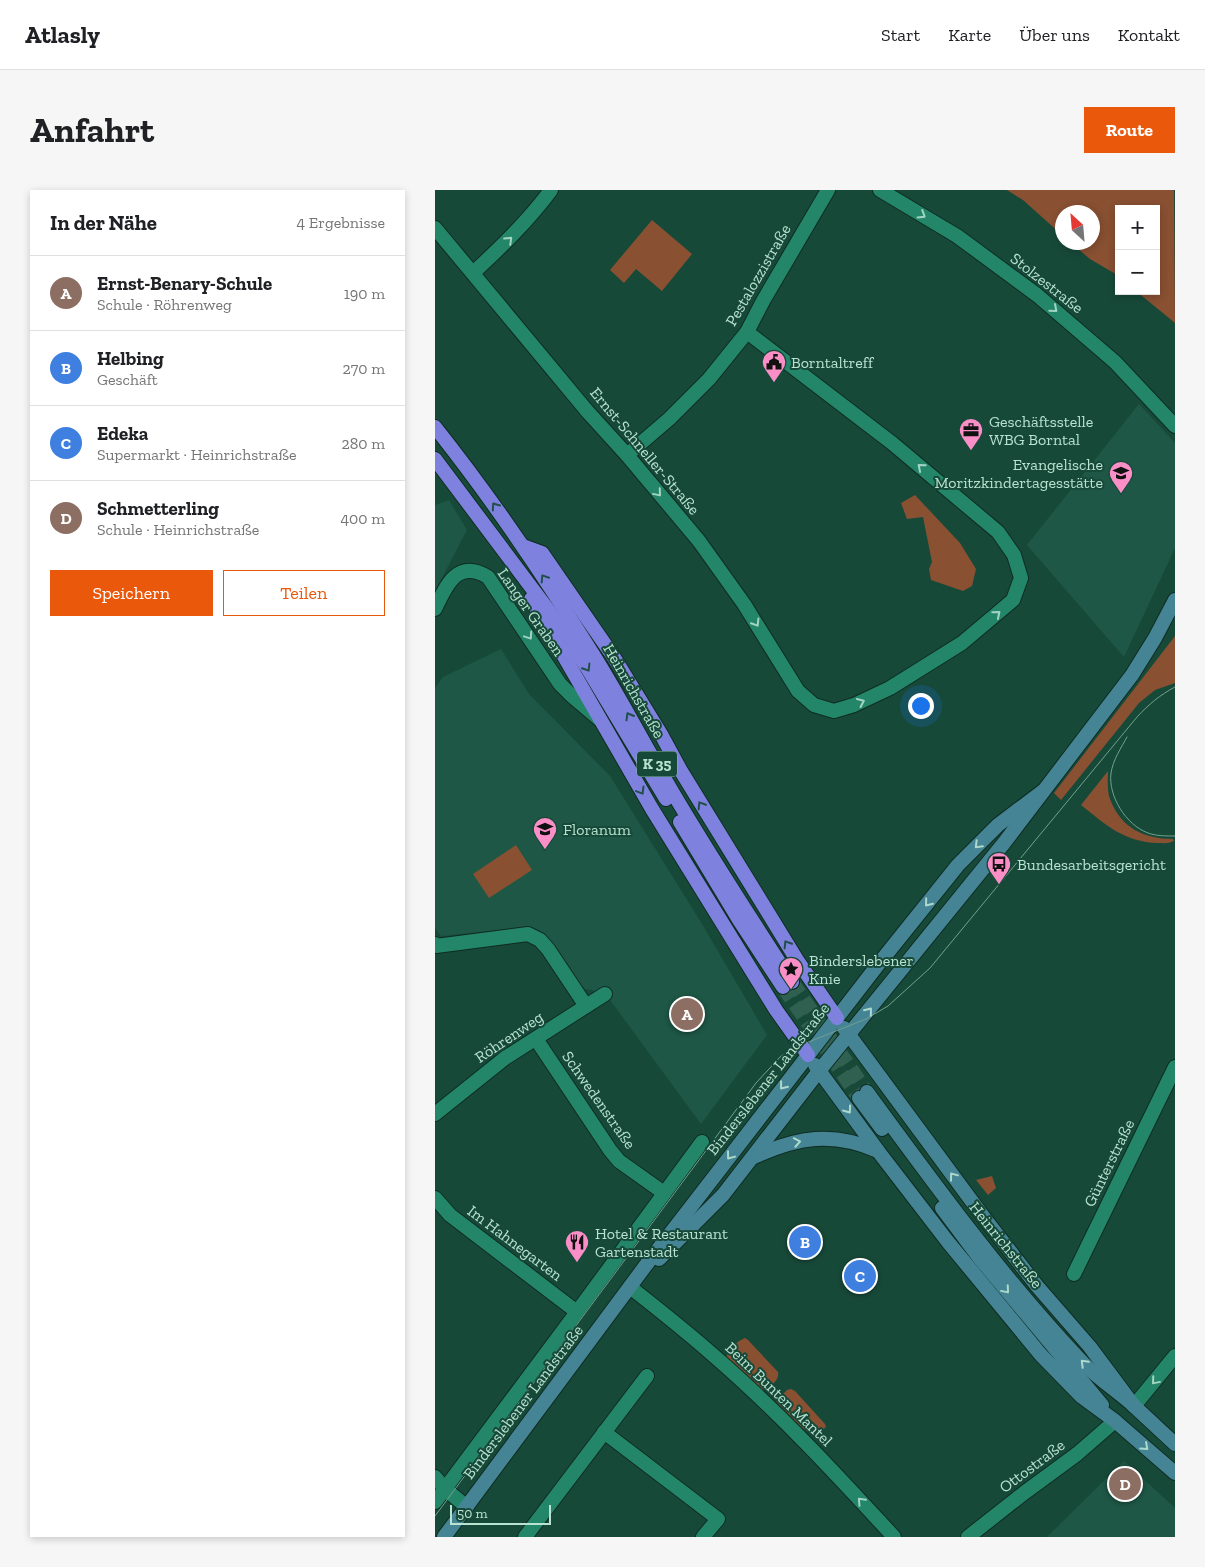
<!DOCTYPE html>
<html lang="de">
<meta charset="utf-8">
<style>
:root{--surface:#fff;--page:#f6f6f6;--text:#202124;--muted:#757577;--line:#e0e0e0;--accent:#ea580c}
body{margin:0;font-family:"Zilla Slab",serif;background:var(--page);color:var(--text)}
.controls{position:absolute;right:15px;top:15px;display:grid;overflow:hidden;border-radius:0px;box-shadow:0 2px 8px #0003}
.controls button{width:45px;height:45px;display:grid;place-items:center;padding:0;border:0;border-bottom:1px solid var(--line);background:var(--surface);color:var(--text);font:25px sans-serif}
.compass{position:absolute;left:620px;top:15px;width:45px;height:45px;border-radius:50%;background:var(--surface);box-shadow:0 2px 8px #0003;rotate:334deg}
.scale{position:absolute;left:15px;bottom:12px;width:101px;box-sizing:border-box;padding-left:5px;border:2px solid #b8e2d1;border-top:0;font-size:14px;line-height:18px;white-space:nowrap;color:#b8e2d1;-webkit-text-stroke:4px #174939;paint-order:stroke}
.you{position:absolute;left:485px;top:515px;width:18px;height:18px;margin:-12px;border:4px solid #fff;border-radius:50%;background:#1a73e8;box-shadow:0 0 0 8px #1a73e833}
.badge{display:grid;place-items:center;width:32px;height:32px;border-radius:50%;background:var(--accent);color:#fff;font-size:16px;font-weight:700}
.pin{position:absolute;translate:-50% -50%;border:2px solid #fff;box-shadow:0 1px 5px #0006}
.list{margin:0;padding:0;list-style:none}
h2{display:flex;justify-content:space-between;align-items:center;height:65px;margin:0;padding:0 20px;font-size:21px}
h2 small{font-size:16px;font-weight:400;color:var(--muted)}
.list li{display:grid;grid-template-columns:32px 1fr auto;gap:15px;align-items:center;box-sizing:border-box;height:75px;padding:0 20px;border-top:1px solid var(--line)}
.list b{display:block;font-size:19px;white-space:nowrap}
.list p{margin:0;font-size:16px;white-space:nowrap;color:var(--muted)}
.list em{font-size:16px;font-style:normal;color:var(--muted)}
.actions{display:flex;gap:10px;padding:15px 20px}
.actions a{flex:1;padding:11px 0;border:1px solid var(--accent);border-radius:0px;text-align:center;font-size:18px;color:var(--accent)}
.actions .main{background:var(--accent);color:#fff}
.map{position:relative;flex:none;width:740px;height:1347px;overflow:hidden;border-radius:0px}
header{display:flex;align-items:center;gap:30px;box-sizing:border-box;height:70px;padding:0 25px;background:var(--surface);border-bottom:1px solid var(--line)}
header strong{font-size:24px}
nav{display:flex;gap:28px;margin-inline-start:auto;font-size:18px}
.intro{display:flex;align-items:center;justify-content:space-between;box-sizing:border-box;height:120px;padding:0 30px}
h1{margin:0;font-size:35px}
.button{padding:12px 22px;border-radius:0px;background:var(--accent);color:#fff;font-size:18px;font-weight:700}
main{display:flex;gap:30px;padding:0 30px}
aside{flex:1;background:var(--surface);border-radius:0px;box-shadow:0 2px 8px #0003}
.map>svg:first-child{display:block}
</style>
<header>
<strong>Atlasly</strong>
<nav><a>Start</a><a>Karte</a><a>Über uns</a><a>Kontakt</a></nav>
</header>
<div class="intro"><h1>Anfahrt</h1><a class="button">Route</a></div>
<main>
<aside>
<h2>In der Nähe<small>4 Ergebnisse</small></h2>
<ul class="list">
<li><span class="badge" style="background:#8d6e63">A</span><div><b>Ernst-Benary-Schule</b><p>Schule · Röhrenweg</p></div><em>190 m</em></li>
<li><span class="badge" style="background:#3f7fe0">B</span><div><b>Helbing</b><p>Geschäft</p></div><em>270 m</em></li>
<li><span class="badge" style="background:#3f7fe0">C</span><div><b>Edeka</b><p>Supermarkt · Heinrichstraße</p></div><em>280 m</em></li>
<li><span class="badge" style="background:#8d6e63">D</span><div><b>Schmetterling</b><p>Schule · Heinrichstraße</p></div><em>400 m</em></li>
</ul>
<div class="actions"><a class="main">Speichern</a><a>Teilen</a></div>
</aside>
<div class="map">
<svg width="740" height="1347" viewBox="0 0 740 1347">
<rect width="100%" height="100%" fill="#174939"/>
<g fill="#1e5745">
<polygon points="704,214 740,253 740,358 689,467 592,355"/>
<polygon points="14,310 32,340 0,401 0,315"/>
<polygon points="66,459 94,504 175,586 267,734 332,845 266,934 167,799 161,801 150,799 145,794 114,749 107,742 95,737 6,746 0,738 0,498 8,487"/>
<polygon points="689,1271 740,1318 740,1347 612,1347"/>
</g>
<g fill="#895032">
<polygon points="572,0 739,0 740,133 701,101 721,101 721,19 684,19 684,86 655,69 636,53 658,52 658,22 628,22 627,45 588,10"/>
<polygon points="217,30 257,64 227,101 201,79 189,93 175,80"/>
<polygon points="480,305 525,353 541,379 537,396 528,401 496,390 494,379 497,372 488,327 472,329 466,313"/>
<polygon points="740,446 740,493 720,500 704,513 626,610 619,603"/>
<path d="M673,581C673,590 672,601 675,609C686,638 709,649 738,649L739,651C733,654 729,653 723,653C689,652 671,635 646,615Z"/>
<polygon points="81,655 97,680 54,708 38,684"/>
<polygon points="557,986 561,998 553,1005 541,990"/>
<path d="M310,1148L313,1150L343,1182C345,1190 334,1199 327,1200L291,1168C293,1160 302,1151 310,1148Z"/>
<path d="M356,1199L360,1201L390,1234L391,1237C373,1253 353,1226 341,1215L342,1210L352,1200Z"/>
</g>
<g fill="none" stroke-linecap="round" stroke-linejoin="round">
<g stroke="#2f6050" stroke-width="14" stroke-dasharray="14 7" stroke-linecap="butt">
<polyline points="357,792 432,902"/>
<polyline points="348,797 424,908"/>
</g>
<g stroke="#0f2c22" stroke-width="16">
<g id="minor">
<polyline points="445,0 522,46 602,105 680,172 740,236"/>
<polyline points="0,38 152,221 192,265 264,351 309,414 363,501 379,515 399,521 419,515 455,498 527,453 578,410 586,388 579,365 563,342 457,253 312,142"/>
<path d="M38,83C66,57 93,31 116,0"/>
<polyline points="192,265 234,229 274,189 312,142 328,111 393,0"/>
<path d="M0,419C11,396 22,368 53,387L125,494L138,507L164,529"/>
<polyline points="0,754 1,756 93,744 105,750 113,759 151,816"/>
<polyline points="101,849 175,960 184,971 229,1003"/>
<polyline points="0,924 70,868 170,804"/>
<polyline points="0,1008 15,1025 142,1122"/>
<polyline points="639,1084 740,877"/>
<path d="M195,1097C223,1119 251,1141 278,1165C343,1221 401,1284 459,1347"/>
<polyline points="699,1216 740,1166"/>
<polyline points="169,1242 283,1329 268,1347"/>
<polyline points="0,1287 10,1299 32,1317"/>
<polyline points="0,1312 142,1122 267,952"/>
<polyline points="90,1347 212,1186"/>
<polyline points="533,1347 589,1303 642,1264 680,1231"/>
</g>
</g>
<g stroke="#0f2c22" stroke-width="16">
<g id="secondary">
<polyline points="409,838 547,1025 602,1096 655,1157 699,1216"/>
<polyline points="380,875 443,961 513,1052 606,1165 646,1206 680,1231 740,1283"/>
<path d="M432,902C500,995 569,1090 649,1174C664,1189 682,1201 698,1215C712,1228 726,1241 740,1254"/>
<polyline points="424,908 447,939"/>
<path d="M319,967C362,947 398,941 443,961"/>
<polyline points="507,1018 546,1070 667,1215"/>
<polyline points="224,1069 288,1005 384,881 569,653 697,485 720,448 740,410"/>
<polyline points="9,1347 211,1075 442,776 523,675 563,635 608,601"/>
</g>
</g>
<g stroke="#0f2c22" stroke-width="16">
<g id="trunk">
<path d="M0,237C58,310 110,387 159,466C187,511 211,558 238,603C276,667 316,729 357,792"/>
<polyline points="0,269 114,421 151,476 231,609"/>
<polyline points="88,356 107,363 178,466 227,546 246,581 362,770 402,828"/>
<polyline points="96,409 217,619 341,820 373,865"/>
<polyline points="245,632 304,730 348,797"/>
</g>
</g>
<use href="#minor" stroke="#238668" stroke-width="14"/>
<use href="#secondary" stroke="#458494" stroke-width="14"/>
<use href="#trunk" stroke="#7e82de" stroke-width="14"/>
<g stroke="#72a08f" stroke-width="1">
<path d="M692,547C686,558 678,570 676,583C673,606 691,635 713,643C721,646 731,646 740,646"/>
<path d="M0,1326L321,893L346,866L366,855L431,829L453,816L495,778L702,527C714,514 725,505 740,497"/>
</g>
</g>
<defs><path id="oneway-chevron" d="M-2-3.5L2.5 0L-2 3.5" fill="none" stroke-width="1.6" stroke-linecap="round" stroke-linejoin="round" transform="scale(1.25)"/></defs>
<g stroke="#a2d4c1">
<use href="#oneway-chevron" transform="translate(487 25) rotate(32)"/>
<use href="#oneway-chevron" transform="translate(74 50) rotate(-44)"/>
<use href="#oneway-chevron" transform="translate(619 119) rotate(41)"/>
<use href="#oneway-chevron" transform="translate(486 277) rotate(-140)"/>
<use href="#oneway-chevron" transform="translate(223 303) rotate(50)"/>
<use href="#oneway-chevron" transform="translate(562 424) rotate(-40)"/>
<use href="#oneway-chevron" transform="translate(321 433) rotate(58)"/>
<use href="#oneway-chevron" transform="translate(94 446) rotate(56)"/>
<use href="#oneway-chevron" transform="translate(426 512) rotate(-25)"/>
<use href="#oneway-chevron" transform="translate(720 1191) rotate(130)"/>
<use href="#oneway-chevron" transform="translate(426 1311) rotate(-133)"/>
</g>
<g stroke="#214f4a">
<use href="#oneway-chevron" transform="translate(60 316) rotate(-125)"/>
<use href="#oneway-chevron" transform="translate(109 388) rotate(-123)"/>
<use href="#oneway-chevron" transform="translate(152 478) rotate(58)"/>
<use href="#oneway-chevron" transform="translate(194 526) rotate(-120)"/>
<use href="#oneway-chevron" transform="translate(206 601) rotate(59)"/>
<use href="#oneway-chevron" transform="translate(266 615) rotate(-122)"/>
<use href="#oneway-chevron" transform="translate(352 754) rotate(-122)"/>
</g>
<g stroke="#acd9cb">
<use href="#oneway-chevron" transform="translate(543 655) rotate(135)"/>
<use href="#oneway-chevron" transform="translate(493 713) rotate(129)"/>
<use href="#oneway-chevron" transform="translate(434 821) rotate(-51)"/>
<use href="#oneway-chevron" transform="translate(348 896) rotate(128)"/>
<use href="#oneway-chevron" transform="translate(413 920) rotate(54)"/>
<use href="#oneway-chevron" transform="translate(362 952) rotate(-11)"/>
<use href="#oneway-chevron" transform="translate(295 966) rotate(127)"/>
<use href="#oneway-chevron" transform="translate(518 986) rotate(-127)"/>
<use href="#oneway-chevron" transform="translate(571 1100) rotate(50)"/>
<use href="#oneway-chevron" transform="translate(649 1173) rotate(-135)"/>
<use href="#oneway-chevron" transform="translate(710 1257) rotate(42)"/>
</g>
<defs>
<g id="civic-pin" transform="scale(1.25)"><path d="M0 17L-7.5 6A9.5 9.5 0 1 1 7.5 6Z" fill="#fa8fc7" stroke="#174939"/><path d="M-.6-6.5H3V-4.5H.6V-3L4-1V1h2V6H-6V1h2V-1L-.6-3ZM-1.2 2.5V6h2.4V2.5Z" fill="#111"/></g>
<g id="office-pin" transform="scale(1.25)"><path d="M0 17L-7.5 6A9.5 9.5 0 1 1 7.5 6Z" fill="#fa8fc7" stroke="#174939"/><path d="M-6-3h4V-5.5h4V-3h4V5H-6ZM-1-4.5V-3h2v-1.5ZM-6 0V1H6V0Z" fill="#111"/></g>
<g id="school-pin" transform="scale(1.25)"><path d="M0 17L-7.5 6A9.5 9.5 0 1 1 7.5 6Z" fill="#fa8fc7" stroke="#174939"/><path d="M0-5L7-2L0 1L-7-2ZM-4 1L0 2.5L4 1V4Q0 6-4 4Z" fill="#111"/></g>
<g id="bus-pin" transform="scale(1.25)"><path d="M0 17L-7.5 6A9.5 9.5 0 1 1 7.5 6Z" fill="#fa8fc7" stroke="#174939"/><path d="M-5-6H5V4H4V6H2V4H-2V6H-4V4H-5ZM-3.5-4V0h7V-4ZM-3.5 1.2v1.5H-2V1.2ZM2 1.2v1.5H3.5V1.2Z" fill="#111"/></g>
<g id="sight-pin" transform="scale(1.25)"><path d="M0 17L-7.5 6A9.5 9.5 0 1 1 7.5 6Z" fill="#fa8fc7" stroke="#174939"/><path d="M0-6L1.8-2.2L6-1.7L2.9 1.2L3.7 5.4L0 3.3L-3.7 5.4L-2.9 1.2L-6-1.7L-1.8-2.2Z" fill="#111"/></g>
<g id="restaurant-pin" transform="scale(1.25)"><path d="M0 17L-7.5 6A9.5 9.5 0 1 1 7.5 6Z" fill="#fa8fc7" stroke="#174939"/><path d="M-5-6h1v4h1v-4h1v4h1v-4h1v5L-1.5 .5V6h-2V.5L-5-1ZM5-6V6H3V1.5H1.5Q1.5-4 5-6Z" fill="#111"/></g>
</defs>
<g fill-rule="evenodd">
<use href="#civic-pin" x="339" y="172"/>
<use href="#office-pin" x="536" y="240"/>
<use href="#school-pin" x="686" y="283"/>
<use href="#school-pin" x="110" y="639"/>
<use href="#bus-pin" x="564" y="674"/>
<use href="#sight-pin" x="356" y="779"/>
<use href="#restaurant-pin" x="142" y="1052"/>
</g>
<g text-anchor="middle" dominant-baseline="central" stroke-width="4" stroke-linejoin="round" paint-order="stroke">
<rect fill="#174939" stroke="#88b4a3" stroke-width="1" x="202" y="561.5" width="40" height="25" rx="4"/>
<g font-size="15" font-weight="bold" fill="#b8e2d1">
<text x="222" y="574">K 35</text>
</g>
<g font-size="16" fill="#b8e2d1" stroke="#174939">
<text transform="translate(323 85) rotate(-60)">Pestalozzistraße</text>
<text transform="translate(612 93) rotate(38)">Stolzestraße</text>
<text transform="translate(210 261) rotate(50)">Ernst-Schneller-Straße</text>
<text transform="translate(96 422) rotate(55)">Langer Graben</text>
<text transform="translate(199 501) rotate(60)">Heinrichstraße</text>
<text transform="translate(74 847) rotate(-34)">Röhrenweg</text>
<text transform="translate(333 889) rotate(-52)">Binderslebener Landstraße</text>
<text transform="translate(164 910) rotate(55)">Schwedenstraße</text>
<text transform="translate(674 973) rotate(-64)">Günterstraße</text>
<text transform="translate(80 1053) rotate(37)">Im Hahnegarten</text>
<text transform="translate(571 1055) rotate(51)">Heinrichstraße</text>
<text transform="translate(344 1204) rotate(44)">Beim Bunten Mantel</text>
<text transform="translate(88 1212) rotate(-53)">Binderslebener Landstraße</text>
<text transform="translate(597 1276) rotate(-37)">Ottostraße</text>
</g>
<g font-size="16" fill="#b8e2d1" stroke="#174939" text-anchor="start">
<text x="356" y="172">Borntaltreff</text>
<text x="554" y="231">Geschäftsstelle<tspan x="554" dy="18">WBG Borntal</tspan></text>
<text x="668" y="274" text-anchor="end">Evangelische<tspan x="668" dy="18">Moritzkindertagesstätte</tspan></text>
<text x="128" y="639">Floranum</text>
<text x="582" y="674">Bundesarbeitsgericht</text>
<text x="374" y="770">Binderslebener<tspan x="374" dy="18">Knie</tspan></text>
<text x="160" y="1043">Hotel &amp; Restaurant<tspan x="160" dy="18">Gartenstadt</tspan></text>
</g>
</g>
</svg>
<div class="controls">
<button>+</button>
<button>−</button>
</div>
<svg class="compass" viewBox="-18 -18 36 36"><path d="M0-13l5 13h-10z" fill="#e53935"/><path d="M0 13l5-13h-10z" fill="#757577"/></svg>
<div class="scale">50 m</div>
<div class="you"></div>
<div class="pin badge" style="left:252px;top:824px;background:#8d6e63">A</div>
<div class="pin badge" style="left:370px;top:1052px;background:#3f7fe0">B</div>
<div class="pin badge" style="left:425px;top:1086px;background:#3f7fe0">C</div>
<div class="pin badge" style="left:690px;top:1294px;background:#8d6e63">D</div>
</div>
</main>
